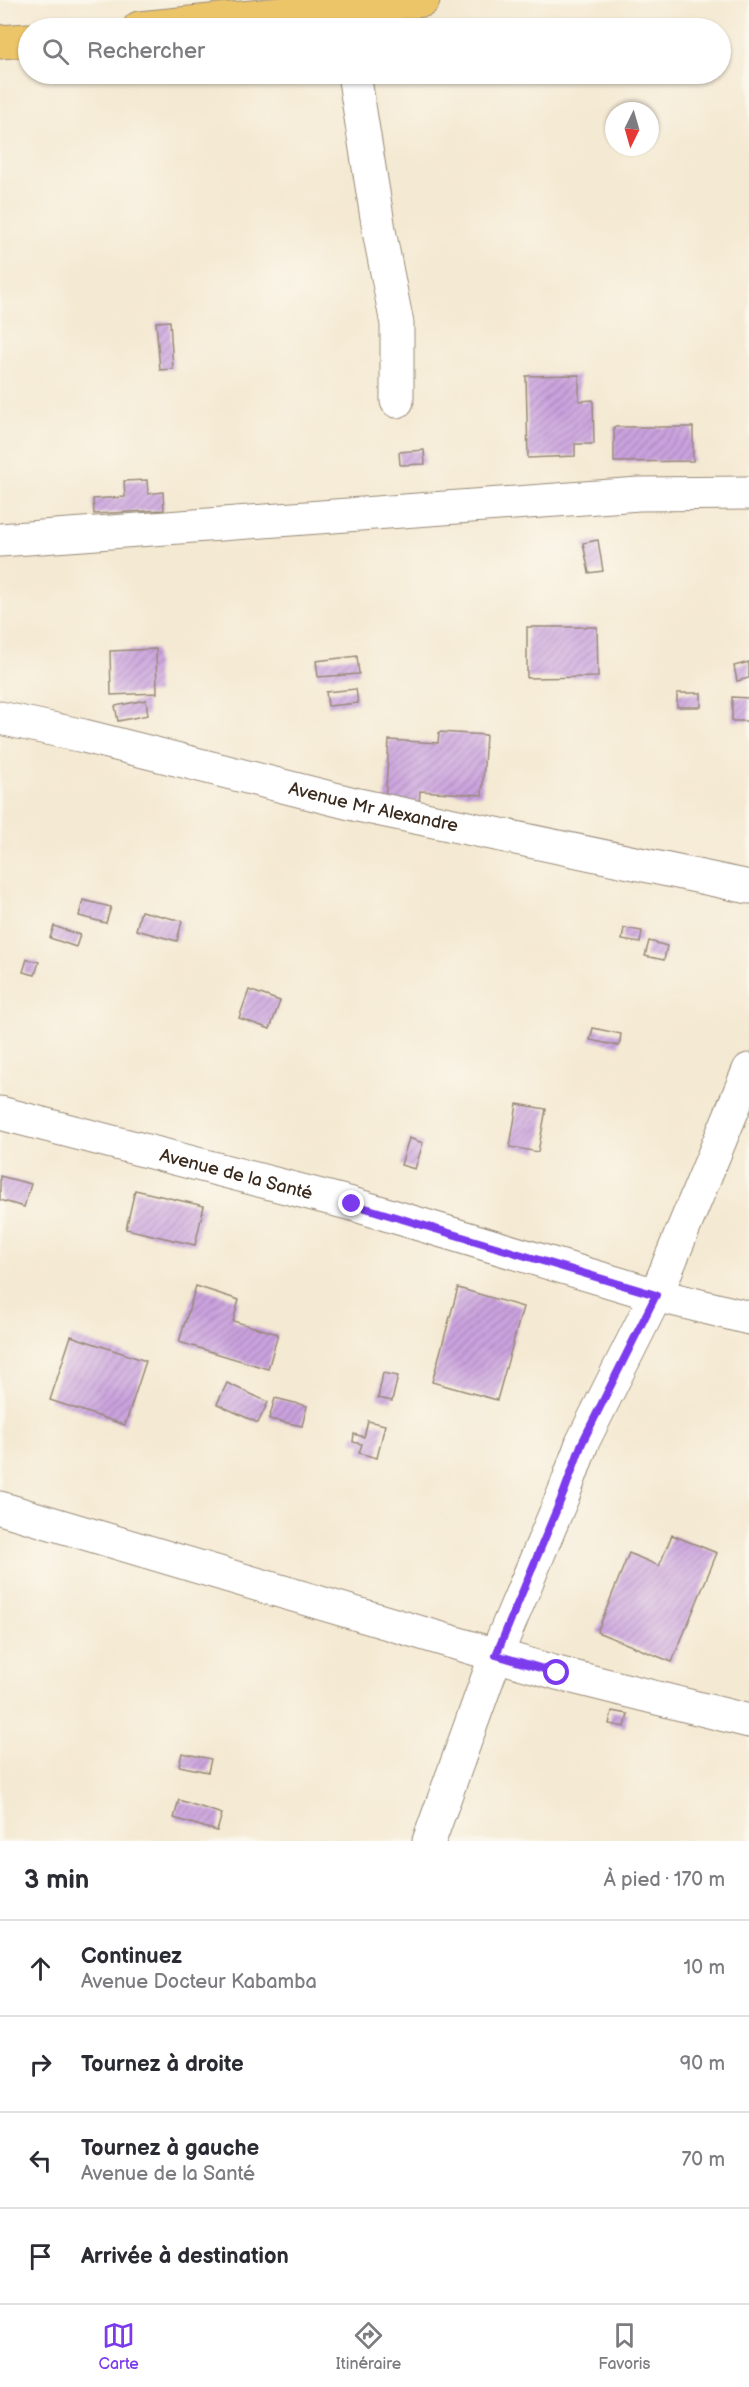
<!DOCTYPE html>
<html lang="fr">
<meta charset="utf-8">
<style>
:root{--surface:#fff;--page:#f7f7f7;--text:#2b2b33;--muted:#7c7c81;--line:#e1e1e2;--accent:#7c3aed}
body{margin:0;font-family:"Balsamiq Sans",sans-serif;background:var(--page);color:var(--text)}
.compass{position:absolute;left:605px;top:102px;width:54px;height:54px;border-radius:50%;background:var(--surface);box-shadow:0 2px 4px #0004;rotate:185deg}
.stop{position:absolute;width:18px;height:18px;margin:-14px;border:4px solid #7c3aed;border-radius:50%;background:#fff}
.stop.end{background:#7c3aed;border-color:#fff;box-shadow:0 2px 6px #0008}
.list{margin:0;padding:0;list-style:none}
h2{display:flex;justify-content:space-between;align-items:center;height:78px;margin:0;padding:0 24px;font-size:26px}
h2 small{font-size:20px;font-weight:400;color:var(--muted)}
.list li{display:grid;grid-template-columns:39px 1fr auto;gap:18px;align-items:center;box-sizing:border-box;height:96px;padding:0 24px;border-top:2px solid var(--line)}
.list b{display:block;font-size:22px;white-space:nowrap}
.list p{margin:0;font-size:20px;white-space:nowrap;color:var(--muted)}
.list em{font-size:20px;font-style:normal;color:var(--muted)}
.icon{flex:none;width:33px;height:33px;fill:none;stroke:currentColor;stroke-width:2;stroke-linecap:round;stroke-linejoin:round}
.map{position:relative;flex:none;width:749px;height:1841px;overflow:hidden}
.search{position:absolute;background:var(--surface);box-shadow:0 2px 4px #0004;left:18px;right:18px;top:18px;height:66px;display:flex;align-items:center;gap:15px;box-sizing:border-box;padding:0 21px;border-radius:33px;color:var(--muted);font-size:22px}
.sheet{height:462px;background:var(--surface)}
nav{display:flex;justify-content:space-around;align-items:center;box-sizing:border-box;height:84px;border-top:2px solid var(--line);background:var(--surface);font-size:16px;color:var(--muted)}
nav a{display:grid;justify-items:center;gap:3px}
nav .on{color:var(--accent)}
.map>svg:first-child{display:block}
</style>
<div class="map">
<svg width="749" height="1841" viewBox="0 0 749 1841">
<defs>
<pattern id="building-hatch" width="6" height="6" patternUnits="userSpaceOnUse" patternTransform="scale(1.5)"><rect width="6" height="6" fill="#cba3df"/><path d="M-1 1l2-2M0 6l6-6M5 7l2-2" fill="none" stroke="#a685b4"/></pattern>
</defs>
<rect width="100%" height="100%" fill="#fbf7ec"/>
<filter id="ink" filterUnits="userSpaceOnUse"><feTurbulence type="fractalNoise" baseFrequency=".0167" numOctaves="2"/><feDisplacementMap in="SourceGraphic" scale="12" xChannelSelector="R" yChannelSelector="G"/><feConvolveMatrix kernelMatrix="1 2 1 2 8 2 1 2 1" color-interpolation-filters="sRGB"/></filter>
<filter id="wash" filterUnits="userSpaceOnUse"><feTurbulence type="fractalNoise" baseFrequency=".008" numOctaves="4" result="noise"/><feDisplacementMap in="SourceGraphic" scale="24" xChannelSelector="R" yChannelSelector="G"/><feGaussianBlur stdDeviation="1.35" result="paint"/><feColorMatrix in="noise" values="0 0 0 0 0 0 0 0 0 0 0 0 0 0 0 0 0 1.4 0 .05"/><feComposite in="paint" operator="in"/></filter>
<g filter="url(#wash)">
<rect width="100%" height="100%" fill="#f4e9d2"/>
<g id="blocks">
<g fill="url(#building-hatch)">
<polygon points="170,321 173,369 160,370 156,322"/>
<polygon points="579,375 579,401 593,400 594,444 575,444 575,456 528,458 526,376"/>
<polygon points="614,427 693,427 693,461 614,462"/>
<polygon points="424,450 425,464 400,465 399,452"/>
<polygon points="147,480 148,494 163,492 164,510 94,514 93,499 125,497 124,481"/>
<polygon points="598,540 603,571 589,573 583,543"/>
<polygon points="527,627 597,627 598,677 527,678"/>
<polygon points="156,649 157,693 111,695 110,651"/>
<polygon points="357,656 359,674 318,677 316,661"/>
<polygon points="749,662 749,678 737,681 734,666"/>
<polygon points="356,689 358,703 328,706 326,692"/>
<rect x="677" y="693" width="24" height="14"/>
<polygon points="732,697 749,698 749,721 732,721"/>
<polygon points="146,700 148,715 118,721 115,706"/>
<polygon points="439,732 486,735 482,795 420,791 419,806 385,804 389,740 438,743"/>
<polygon points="83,900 111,907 106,923 79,916"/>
<polygon points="141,911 182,921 177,941 136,930"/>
<polygon points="54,926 80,935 76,947 50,938"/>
<polygon points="624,928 642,931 640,943 622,940"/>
<polygon points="649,941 667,946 664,960 645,956"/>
<polygon points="27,959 39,962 35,975 23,972"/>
<polygon points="249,990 280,1001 270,1029 239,1018"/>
<polygon points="593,1028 621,1034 619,1046 590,1040"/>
<polygon points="517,1104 546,1109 538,1152 510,1147"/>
<polygon points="409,1138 423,1143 415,1169 401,1165"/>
<polygon points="0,1176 31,1184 24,1207 0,1200"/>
<polygon points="135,1190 204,1206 195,1245 126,1229"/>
<polygon points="196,1286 239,1300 233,1321 278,1334 268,1369 179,1342"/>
<polygon points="458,1288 523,1307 497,1400 432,1382"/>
<polygon points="71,1336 146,1361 125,1425 50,1400"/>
<polygon points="383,1373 398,1376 392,1401 378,1398"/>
<polygon points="227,1383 268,1402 258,1423 217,1404"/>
<polygon points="275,1398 307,1406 302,1426 269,1419"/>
<polygon points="368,1421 385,1425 377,1458 359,1453 362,1444 353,1442 354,1434 364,1437"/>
<polygon points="672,1535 717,1553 672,1662 597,1632 629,1553 659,1566"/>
<polygon points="612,1711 628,1714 625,1727 609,1724"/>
<polygon points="182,1753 211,1759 208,1772 179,1766"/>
<polygon points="179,1800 222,1814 217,1831 174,1818"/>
</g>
</g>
</g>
<g filter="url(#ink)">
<use href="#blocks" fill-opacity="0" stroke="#988a78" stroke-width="1.5"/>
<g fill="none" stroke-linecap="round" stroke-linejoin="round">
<g stroke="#988a78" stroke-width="35">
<g id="minor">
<polyline points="354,74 380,236 397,324 397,401"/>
<polyline points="0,540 639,494 749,493"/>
<path id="s1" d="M0,718L84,736L358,805L749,887"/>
<path id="s2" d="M0,1113L352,1204L656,1295L749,1318"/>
<polyline points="0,1508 496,1655 564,1493 582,1443 656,1295 749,1070"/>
<polyline points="429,1841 496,1655 557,1673 749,1721"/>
</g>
</g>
<g stroke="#988a78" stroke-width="35">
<g id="major">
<polyline points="139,28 423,0"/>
<polyline points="0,42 28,40"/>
</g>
</g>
<use href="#minor" stroke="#fff" stroke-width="33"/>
<use href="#major" stroke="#edc569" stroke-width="33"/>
</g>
</g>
<g fill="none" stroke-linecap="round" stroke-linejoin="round" filter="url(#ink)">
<polyline stroke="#7c3aed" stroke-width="8" points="352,1204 656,1295 582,1443 564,1492 496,1655 557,1673"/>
</g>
<g text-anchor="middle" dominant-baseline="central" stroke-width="5" stroke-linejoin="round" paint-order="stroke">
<g font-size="18" fill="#3b2a1e" stroke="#fbf7ec">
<text stroke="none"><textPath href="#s1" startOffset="384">Avenue Mr Alexandre</textPath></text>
<text stroke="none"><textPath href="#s2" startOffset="244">Avenue de la Santé</textPath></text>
</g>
</g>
</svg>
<svg class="compass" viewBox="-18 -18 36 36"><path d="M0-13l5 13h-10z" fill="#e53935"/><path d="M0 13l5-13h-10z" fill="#7c7c81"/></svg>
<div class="stop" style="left:557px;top:1673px"></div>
<div class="stop end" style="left:352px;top:1204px"></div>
<div class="search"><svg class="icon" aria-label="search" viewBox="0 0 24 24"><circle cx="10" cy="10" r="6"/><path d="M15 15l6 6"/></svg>Rechercher</div>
</div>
<section class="sheet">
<h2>3 min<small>À pied · 170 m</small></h2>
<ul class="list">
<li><svg class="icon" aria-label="ahead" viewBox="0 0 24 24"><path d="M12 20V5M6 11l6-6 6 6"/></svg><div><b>Continuez</b><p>Avenue Docteur Kabamba</p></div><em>10 m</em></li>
<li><svg class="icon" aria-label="right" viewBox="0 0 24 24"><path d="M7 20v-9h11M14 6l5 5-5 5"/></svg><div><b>Tournez à droite</b></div><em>90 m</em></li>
<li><svg class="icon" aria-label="left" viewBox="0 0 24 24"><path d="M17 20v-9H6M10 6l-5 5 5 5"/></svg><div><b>Tournez à gauche</b><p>Avenue de la Santé</p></div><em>70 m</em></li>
<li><svg class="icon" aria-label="arrive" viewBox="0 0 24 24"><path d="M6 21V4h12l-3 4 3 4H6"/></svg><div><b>Arrivée à destination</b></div></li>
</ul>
</section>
<nav>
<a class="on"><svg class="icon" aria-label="map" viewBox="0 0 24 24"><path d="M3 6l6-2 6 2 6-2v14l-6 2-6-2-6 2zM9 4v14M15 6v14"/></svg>Carte</a>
<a><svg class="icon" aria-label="directions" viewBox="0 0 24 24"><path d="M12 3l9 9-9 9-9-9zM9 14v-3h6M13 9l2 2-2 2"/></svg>Itinéraire</a>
<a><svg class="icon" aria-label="saved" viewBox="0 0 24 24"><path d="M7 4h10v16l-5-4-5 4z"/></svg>Favoris</a>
</nav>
